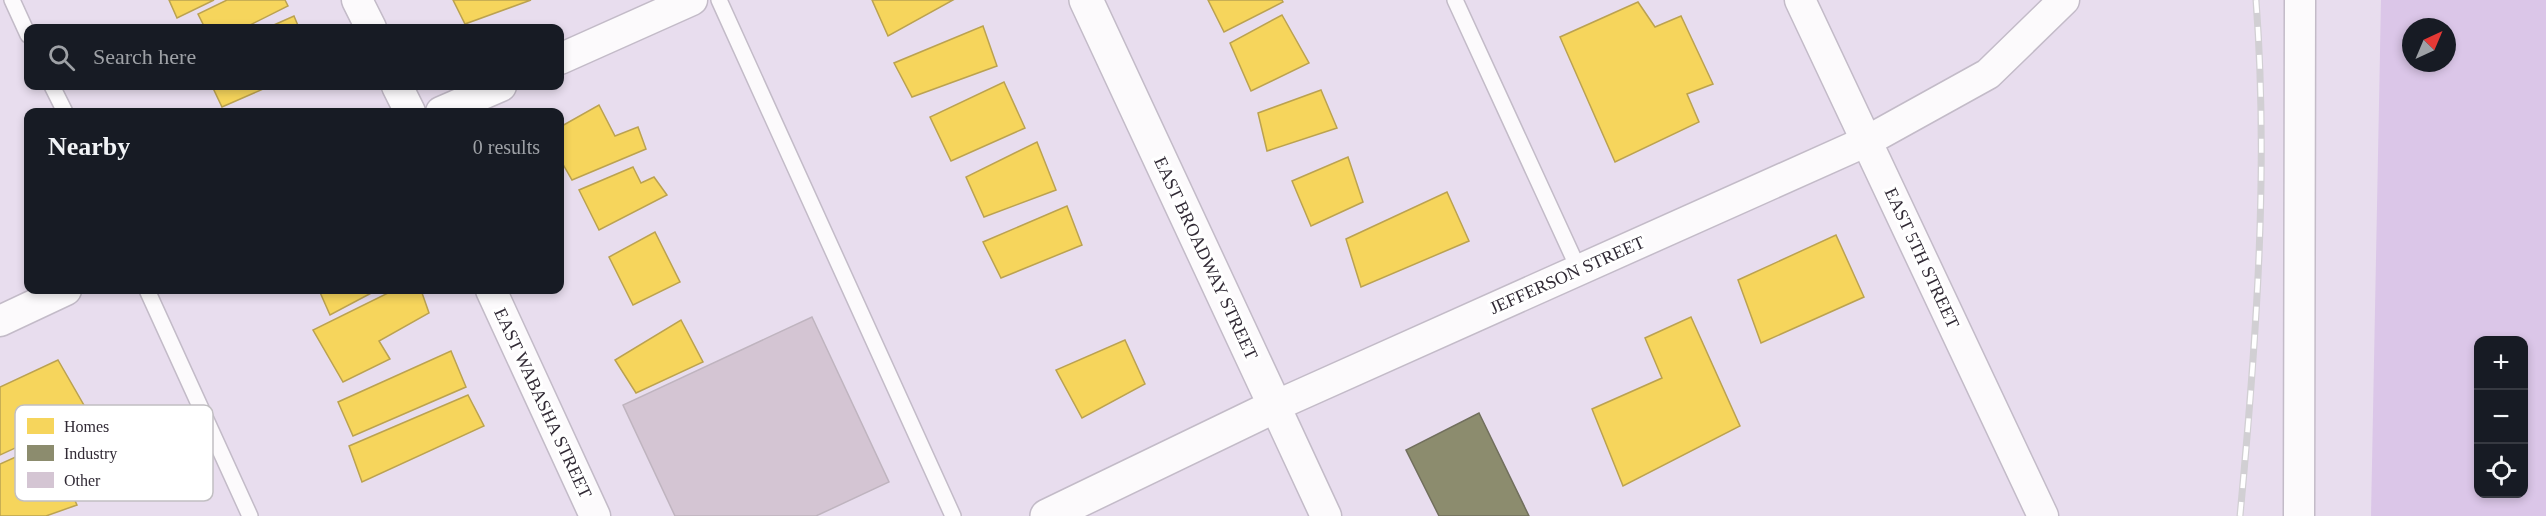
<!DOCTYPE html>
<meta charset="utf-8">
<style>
:root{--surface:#171b24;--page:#242831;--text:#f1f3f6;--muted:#9ea1a6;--line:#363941}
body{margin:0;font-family:"Times New Roman",serif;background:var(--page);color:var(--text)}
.controls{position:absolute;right:18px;bottom:18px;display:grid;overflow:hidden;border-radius:12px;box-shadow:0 3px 9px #0003}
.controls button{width:54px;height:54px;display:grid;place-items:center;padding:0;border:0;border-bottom:2px solid var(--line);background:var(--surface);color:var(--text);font:30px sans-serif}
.compass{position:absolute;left:2402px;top:18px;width:54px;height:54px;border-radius:50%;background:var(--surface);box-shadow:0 3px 9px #0003;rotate:44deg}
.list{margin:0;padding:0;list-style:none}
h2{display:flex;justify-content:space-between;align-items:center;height:78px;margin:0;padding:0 24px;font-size:26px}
h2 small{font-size:20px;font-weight:400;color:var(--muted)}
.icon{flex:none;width:33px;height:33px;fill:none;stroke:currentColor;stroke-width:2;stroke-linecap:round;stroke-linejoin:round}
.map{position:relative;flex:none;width:2546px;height:516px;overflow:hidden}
.search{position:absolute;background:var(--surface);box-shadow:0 3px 9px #0003;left:24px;top:24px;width:540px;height:66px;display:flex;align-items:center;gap:15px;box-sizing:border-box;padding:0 21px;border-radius:12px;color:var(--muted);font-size:22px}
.panel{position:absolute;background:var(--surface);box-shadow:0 3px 9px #0003;left:24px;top:108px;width:540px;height:186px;border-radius:12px}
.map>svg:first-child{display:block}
</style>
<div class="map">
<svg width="2546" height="516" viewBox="0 0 2546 516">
<rect width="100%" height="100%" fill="#e8ddee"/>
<path fill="#dbc6e8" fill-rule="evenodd" d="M2381,0H2546V516H2371ZM2411,27H2447V63H2411ZM2478,340H2524V494H2478Z"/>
<g fill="#f6d55c" stroke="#bba250" stroke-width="1.5">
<polygon points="169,0 214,0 177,18"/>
<polygon points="227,0 285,0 288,6 244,28 205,28 198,14"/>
<polygon points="453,0 531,0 465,24"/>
<polygon points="872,0 953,0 888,36"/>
<polygon points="1208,0 1282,0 1283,2 1224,32"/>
<polygon points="1638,2 1655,27 1681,16 1713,84 1687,94 1699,122 1615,162 1560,37"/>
<polygon points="1282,15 1309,63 1251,91 1230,43"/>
<polygon points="294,16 299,28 267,28"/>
<polygon points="983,26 997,66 912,97 894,63"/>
<polygon points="1004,82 1025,128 951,161 930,117"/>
<polygon points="212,86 270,86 222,107"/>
<polygon points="1321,90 1337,128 1267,151 1258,113"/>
<polygon points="599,105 615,136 638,127 646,149 572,180 560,159 560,127"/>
<polygon points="1037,142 1056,190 984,217 966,177"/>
<polygon points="1348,157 1363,202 1311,226 1292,181"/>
<polygon points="633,167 641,183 654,177 667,195 599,230 579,190"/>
<polygon points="1447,192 1469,241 1361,287 1346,239"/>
<polygon points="1067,206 1082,245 1001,278 983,242"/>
<polygon points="655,232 680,282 633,305 609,257"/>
<polygon points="1836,235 1864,297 1761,343 1738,280"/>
<polygon points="319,290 377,290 330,315"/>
<polygon points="394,290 421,290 429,313 379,341 390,359 343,382 313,330"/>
<polygon points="1691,317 1740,426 1623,486 1592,409 1662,378 1645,338"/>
<polygon points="681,320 703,362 636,393 615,360"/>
<polygon points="1125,340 1145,384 1082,418 1056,370"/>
<polygon points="451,351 466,387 353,436 338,402"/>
<polygon points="58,360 89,414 0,455 0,387"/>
<polygon points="468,395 484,426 362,482 349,446"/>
<polygon points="49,442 77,505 46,516 0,516 0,464"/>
</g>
<polygon fill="#8c8c6e" stroke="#716f5d" stroke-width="1.5" points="1479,413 1529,516 1439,516 1406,450"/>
<polygon fill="#d4c5d3" stroke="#bfb4bf" stroke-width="1.5" points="812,317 889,482 816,516 675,516 623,405"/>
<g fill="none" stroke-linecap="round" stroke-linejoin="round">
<g stroke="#c3bbc8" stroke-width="18">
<g id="lane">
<polyline points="12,0 28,35"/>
<polyline points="719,0 953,516"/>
<polyline points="1455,0 1579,270"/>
<polyline points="52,86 65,112"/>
<polyline points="147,290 250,516"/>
</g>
</g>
<g stroke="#c3bbc8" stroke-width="33">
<g id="street">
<polyline points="357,0 371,28"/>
<polyline points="1800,0 2043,516"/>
<polyline points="560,59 692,0"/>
<polyline points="397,86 410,112"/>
<polyline points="441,112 501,86"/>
<polyline points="491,290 595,516"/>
<polyline points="0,321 66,290"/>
<polyline points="1326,516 1275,406 1867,141 1988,74 2064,0"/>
<polyline points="2299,516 2300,0"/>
</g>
</g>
<g stroke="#c3bbc8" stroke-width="36">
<polyline id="secondary" points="1047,516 1275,406 1086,0"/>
</g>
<use href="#lane" stroke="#fcfafc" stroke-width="15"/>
<use href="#street" stroke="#fcfafc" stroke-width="30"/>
<use href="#secondary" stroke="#fcfafc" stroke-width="33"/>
<g stroke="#d1cfd3" stroke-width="7">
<path id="rail" d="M2240,516C2256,344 2269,173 2256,0"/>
</g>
<use href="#rail" stroke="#fff" stroke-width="4.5" stroke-dasharray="14" stroke-linecap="butt"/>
</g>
<g text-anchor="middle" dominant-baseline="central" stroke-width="6" stroke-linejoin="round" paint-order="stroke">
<g font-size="18" fill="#312a35" stroke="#fff">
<text transform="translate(1206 258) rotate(65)">EAST BROADWAY STREET</text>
<text transform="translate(1922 258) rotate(65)">EAST 5TH STREET</text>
<text transform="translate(1567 275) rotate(-24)">JEFFERSON STREET</text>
<text transform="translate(543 403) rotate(65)">EAST WABASHA STREET</text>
</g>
</g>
<rect x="15" y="405" width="198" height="96" rx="9" fill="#fff" stroke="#c1bfc2" stroke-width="1.5"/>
<rect x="27" y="418" width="27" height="16" fill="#f6d55c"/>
<rect x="27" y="445" width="27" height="16" fill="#8c8c6e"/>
<rect x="27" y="472" width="27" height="16" fill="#d4c5d3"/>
<g font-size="16" fill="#312a35">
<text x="64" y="432">Homes</text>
<text x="64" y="459">Industry</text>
<text x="64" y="486">Other</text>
</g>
</svg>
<div class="controls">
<button>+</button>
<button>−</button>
<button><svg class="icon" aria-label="locate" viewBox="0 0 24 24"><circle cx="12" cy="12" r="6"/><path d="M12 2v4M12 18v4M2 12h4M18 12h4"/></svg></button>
</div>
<svg class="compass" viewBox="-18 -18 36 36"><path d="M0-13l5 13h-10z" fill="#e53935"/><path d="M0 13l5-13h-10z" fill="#9ea1a6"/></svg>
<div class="search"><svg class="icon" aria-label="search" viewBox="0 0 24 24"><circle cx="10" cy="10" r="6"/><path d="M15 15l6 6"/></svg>Search here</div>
<section class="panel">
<h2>Nearby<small>0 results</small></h2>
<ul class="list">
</ul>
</section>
</div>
